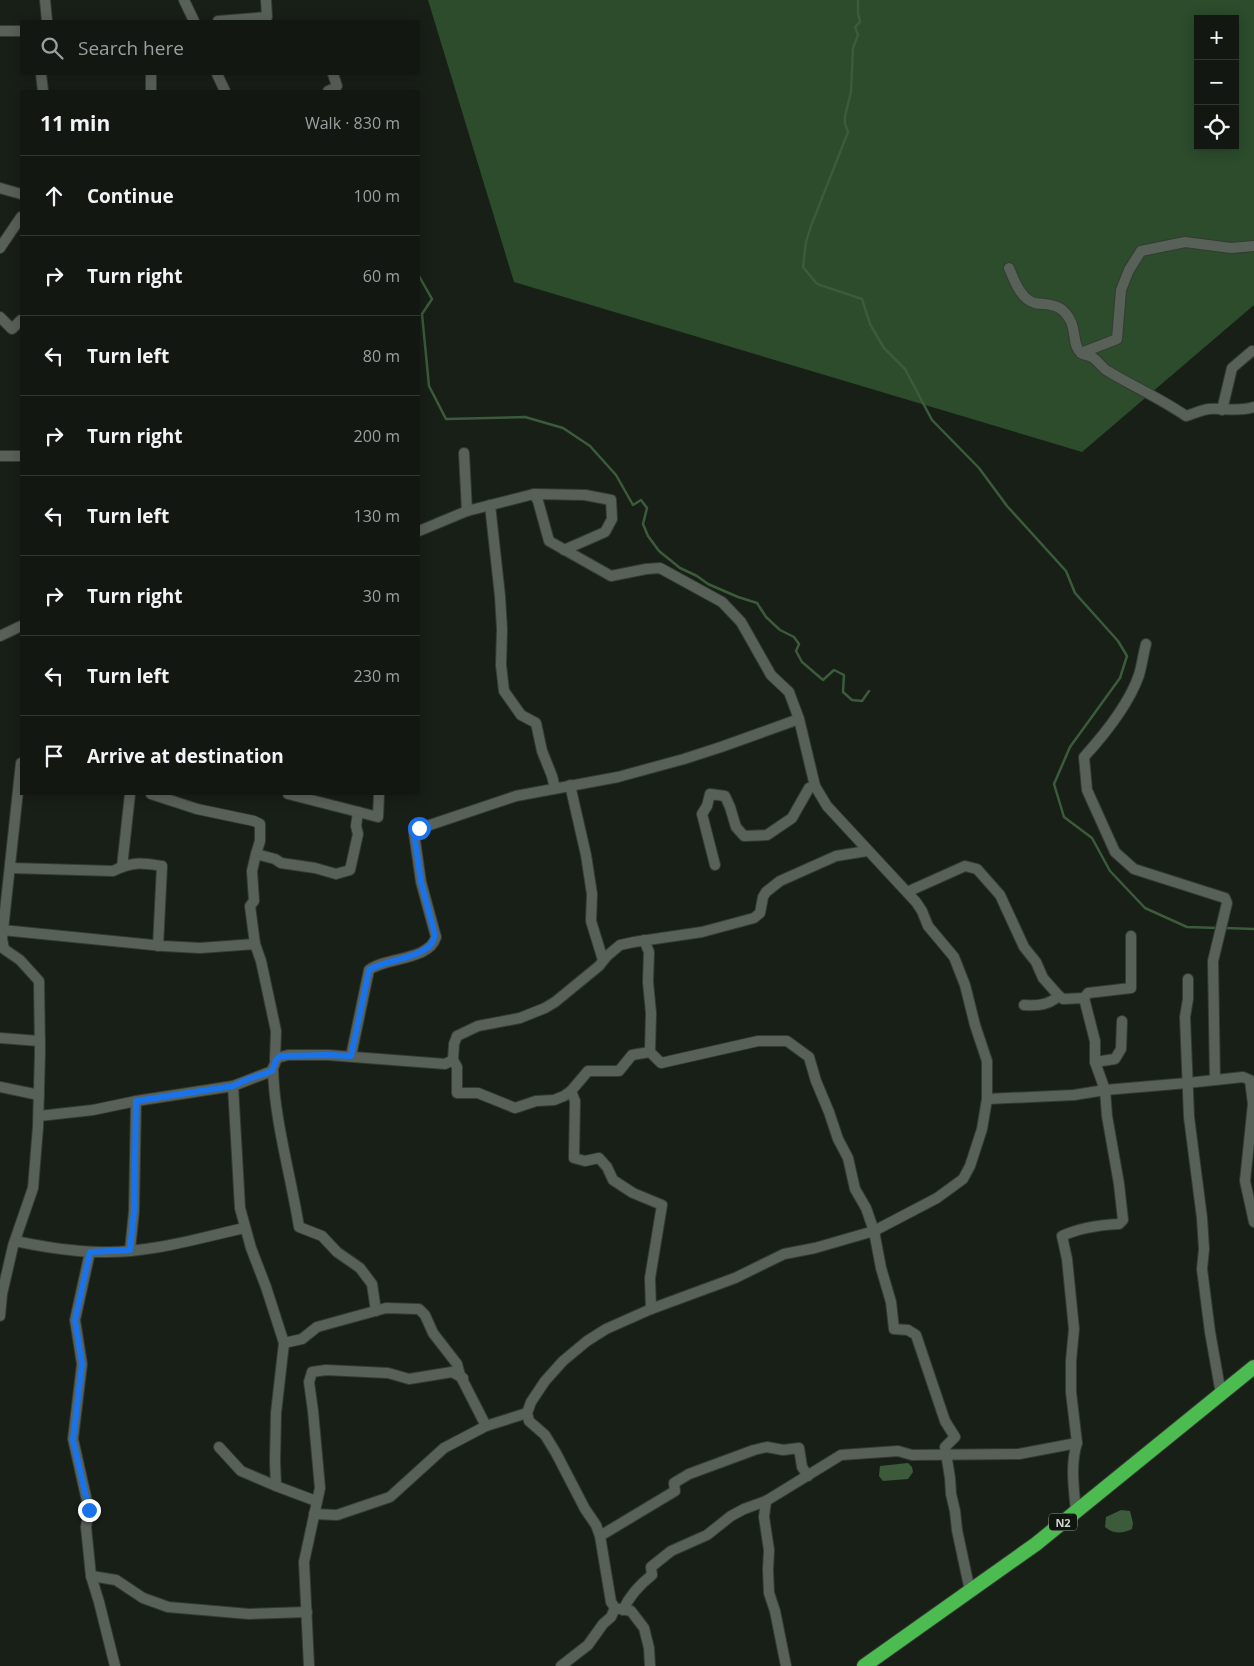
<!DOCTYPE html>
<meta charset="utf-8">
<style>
:root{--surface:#121711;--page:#1b201a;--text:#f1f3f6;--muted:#9c9f9f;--line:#313631}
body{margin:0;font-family:"Open Sans",sans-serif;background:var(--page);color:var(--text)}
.controls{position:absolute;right:15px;top:15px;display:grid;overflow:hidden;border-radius:0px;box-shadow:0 2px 12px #0003}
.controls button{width:45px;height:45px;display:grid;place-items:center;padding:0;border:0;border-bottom:1px solid var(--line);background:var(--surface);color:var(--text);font:25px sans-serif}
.stop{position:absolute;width:15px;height:15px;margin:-11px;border:4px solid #1a73e8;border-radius:50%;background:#fff}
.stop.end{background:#1a73e8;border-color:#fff;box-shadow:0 1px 5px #0008}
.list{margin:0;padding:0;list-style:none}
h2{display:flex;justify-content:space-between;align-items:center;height:65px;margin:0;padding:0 20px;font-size:21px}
h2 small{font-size:16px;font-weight:400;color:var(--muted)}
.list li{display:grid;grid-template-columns:32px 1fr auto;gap:15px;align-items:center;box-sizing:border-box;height:80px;padding:0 20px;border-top:1px solid var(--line)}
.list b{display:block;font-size:19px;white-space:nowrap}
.list em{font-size:16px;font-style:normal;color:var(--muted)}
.icon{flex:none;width:28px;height:28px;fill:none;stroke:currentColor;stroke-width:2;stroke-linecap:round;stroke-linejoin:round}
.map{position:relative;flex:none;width:1254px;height:1666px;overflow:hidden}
.search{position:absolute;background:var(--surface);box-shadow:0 2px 12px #0003;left:20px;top:20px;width:400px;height:55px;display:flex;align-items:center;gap:12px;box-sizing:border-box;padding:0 18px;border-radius:0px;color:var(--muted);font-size:19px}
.panel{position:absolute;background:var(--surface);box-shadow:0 2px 12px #0003;left:20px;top:90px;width:400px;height:705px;border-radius:0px}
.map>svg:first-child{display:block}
</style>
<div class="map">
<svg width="1254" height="1666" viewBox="0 0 1254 1666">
<rect width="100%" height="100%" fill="#181f17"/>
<path fill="#2c4c2c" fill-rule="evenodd" d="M428,0H1254V305L1082,452L514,282ZM1198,19H1235V146H1198Z"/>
<g fill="#3b5b3a">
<polygon points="908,1463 912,1467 913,1472 908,1479 883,1481 879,1476 880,1466"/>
<path d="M1121,1510L1130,1511L1133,1523L1132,1529C1123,1534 1113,1534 1105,1527L1106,1517Z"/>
</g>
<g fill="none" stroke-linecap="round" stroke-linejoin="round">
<g stroke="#3b5b3a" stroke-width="2.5">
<polyline points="858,0 858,13 860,22 855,27 858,35 853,48 851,92 845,116 845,124 848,132 811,226 806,242 803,267 817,284 862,299 870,324 884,348 905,369 932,420 979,468 1007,506 1066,571 1075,593 1118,641 1127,656 1120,678 1070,747 1054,784 1064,817 1092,838 1110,871 1145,908 1187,927 1219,928"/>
<polyline points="419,276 432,299 422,314 429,386 446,419 525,417 563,428 590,446 616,475 633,505 641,500 647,508 643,524 648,536 659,551 680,568 697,576 708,584 738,597 757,603 766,617 780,630 794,637 799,644 796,651 802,662 823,680 834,670 844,675 843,692 852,700 862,701 869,691"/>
<polyline points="1225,928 1254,929"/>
</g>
<g stroke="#353a35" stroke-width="12">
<g id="minor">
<polyline points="45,0 47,21"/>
<polyline points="184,0 194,21"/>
<polyline points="218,21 267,17 266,0"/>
<polyline points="0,31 21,31"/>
<polyline points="41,74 43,91"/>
<polyline points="151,74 151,91"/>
<polyline points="217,74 225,91"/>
<polyline points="328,91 335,88 337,86 333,74"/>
<polyline points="0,188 21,194"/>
<polyline points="0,248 21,217"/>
<path d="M1009,268C1014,280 1021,300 1035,303C1045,305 1052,303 1061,309C1080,324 1070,344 1081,353C1084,355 1088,355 1092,357C1097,360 1101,366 1106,370C1132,386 1160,398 1186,416C1193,414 1201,410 1209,409C1225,408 1239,412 1254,407"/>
<polyline points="0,317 12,329 21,320"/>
<polyline points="1081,353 1117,339 1121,290 1129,270 1141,251 1185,242 1231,248 1254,246"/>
<polyline points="1222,410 1232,368 1252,351"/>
<polyline points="464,453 467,511"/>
<polyline points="0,456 21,456"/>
<polyline points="534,494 585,495 611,500 612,519 605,532 564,550"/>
<polyline points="490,505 500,596 502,629 501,665 504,691 521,715 536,723 542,751 552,776 555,788"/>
<polyline points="419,531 467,511 534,494 538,501 549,541 611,576 646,569 660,568 722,602 741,622 771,675 789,692 799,719 815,786 827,806 916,902 922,911 928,926 954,957 965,985 975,1025 987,1061 987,1099 982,1129 970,1166 963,1179 937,1198 874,1231 815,1248 784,1254 735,1278 651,1309 606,1329 587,1341 563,1361 545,1381 531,1402 527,1413 529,1421 545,1435 556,1453 585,1509 596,1525 600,1536 611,1602 615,1608 631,1611 644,1628 649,1648 650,1666"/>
<polyline points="0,636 21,626"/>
<path d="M1146,644C1143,655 1142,665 1139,675C1129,704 1104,735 1084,757L1087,790L1115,852L1134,869L1225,898L1227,903L1213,961L1215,1080"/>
<polyline points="570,785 586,855 592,894 591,921 603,960"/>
<polyline points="151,794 197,809 254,821 260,824 260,841 256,854 275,859 281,863 315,868 336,874 350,870 358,834 356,826 358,812"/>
<polyline points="288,794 378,817 379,794"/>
<polyline points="715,865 702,814 707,806 710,794 725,796 730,807 736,827 744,836 767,835 792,818 809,788 815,786"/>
<polyline points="122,867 130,794"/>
<path d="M11,868L113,871C133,861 142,863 162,866L158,946"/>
<path d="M907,892L965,866L977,869L1000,895L1024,947L1036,962L1043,978L1059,996L1063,999L1084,998L1095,1041V1062L1105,1090L1107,1116L1119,1184L1123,1220L1119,1224C1099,1225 1079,1228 1062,1236L1067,1259L1074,1329L1071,1361V1392L1077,1443C1070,1465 1074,1489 1076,1512"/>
<polyline points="2,930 163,946 200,948 255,944 261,961 276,1031 275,1060"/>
<polyline points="255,944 250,906 254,901 252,871 256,854"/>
<polyline points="1188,979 1188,999 1185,1017 1189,1117 1202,1218 1204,1249 1202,1269 1210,1332 1221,1394"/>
<polyline points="1084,998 1088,993 1131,988 1131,936"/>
<path d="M1024,1005C1038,1006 1048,1005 1059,996"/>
<polyline points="0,1038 40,1041"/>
<polyline points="650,1052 661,1063 758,1041 787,1041 809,1057 816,1081 829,1112 838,1139 848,1158 855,1189 866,1208 874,1231 881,1268 891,1302 894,1329 908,1330 916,1335 945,1421 955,1437 945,1447 950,1478 951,1494 955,1511 957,1530 970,1591"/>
<path d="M351,1056L369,970C385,957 429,961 436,937L421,882L414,833L415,830L516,796L618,777L684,759L721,747L799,719"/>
<polyline points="453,1060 457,1067 457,1093 478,1093 515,1108 536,1101 554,1100 564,1096 571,1091 588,1071 619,1071 632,1055 650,1052 651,1013 648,982 649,952 644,940"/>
<polyline points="1095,1062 1115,1059 1121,1049 1122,1021"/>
<path d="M273,1068C274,1119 291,1176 299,1227L322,1236L337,1252L360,1268L372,1284L376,1311"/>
<polyline points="0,1087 39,1095"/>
<polyline points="571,1091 575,1101 574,1158 585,1161 599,1158 607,1167 613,1180 633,1193 662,1205 650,1278 651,1309"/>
<polyline points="987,1099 1074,1095 1105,1090 1187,1083 1243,1077 1250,1080 1253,1104 1245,1181 1254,1222"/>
<polyline points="39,1116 93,1110 136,1101 233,1086"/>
<path d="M15,1241C44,1247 72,1252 102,1252C151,1253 198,1238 245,1228"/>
<polyline points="130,1250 134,1211 136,1101"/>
<polyline points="90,1252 75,1320 82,1364 73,1439 89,1510 86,1527 91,1576 99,1602 115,1666"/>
<polyline points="0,1316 2,1294 13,1246 33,1188 38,1127 40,1051 39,981 20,960 4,949 2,939 21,763"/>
<polyline points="284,1343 302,1339 317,1327 386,1308 419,1309 425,1315 433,1333 457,1364 460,1375 486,1426"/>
<polyline points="219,1447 241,1471 276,1486"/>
<polyline points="316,1501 276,1486 275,1462 276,1413 284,1343 266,1287 251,1248 240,1208 233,1086 272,1071 277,1058 288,1055 328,1055 445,1064 453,1060 454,1044 457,1036 478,1026 520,1018 545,1008 555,1002 599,966 607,956 620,945 634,942 702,932 754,918 760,913 763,897 766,892 780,881 836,856 867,851"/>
<polyline points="314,1514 337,1515 390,1497 444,1448 486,1426 527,1413"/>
<polyline points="600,1536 675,1491 674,1483 689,1474 754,1450 767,1447 783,1450 799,1448 802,1467 808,1476"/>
<polyline points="91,1576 116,1580 143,1598 168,1607 249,1614 307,1612"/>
<path d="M623,1610C630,1595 639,1585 652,1575L651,1567L671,1551L707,1535L731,1516L744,1509L766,1501"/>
<polyline points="309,1666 304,1562 320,1488 313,1411 309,1382 312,1372 326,1370 388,1373 409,1379 452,1372 463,1378"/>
<polyline points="561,1666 588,1645 603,1624 611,1617 615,1608"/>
<polyline points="786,1666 775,1611 769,1593 768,1570 769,1550 764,1517 766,1501 841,1455 898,1451 912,1455 1019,1454 1077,1443"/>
</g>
</g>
<g stroke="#353a35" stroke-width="16">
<polyline id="highway" points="864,1666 1036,1544 1254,1367"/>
</g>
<use href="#minor" stroke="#586157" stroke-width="10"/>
<use href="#highway" stroke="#4dbc50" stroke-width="14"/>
</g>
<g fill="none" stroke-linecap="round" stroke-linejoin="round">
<path stroke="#1a73e8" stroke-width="6" d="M89,1510L73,1440L82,1364L75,1320L90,1252L130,1250L134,1211L136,1101L233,1086L248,1079L272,1071L276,1060L280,1056L328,1055L351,1056L369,970C383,959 440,958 434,931L421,882L414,833L415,830L419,828"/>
</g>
<g text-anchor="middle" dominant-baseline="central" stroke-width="5" stroke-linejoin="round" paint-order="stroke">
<rect fill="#0f160e" stroke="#969c95" stroke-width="1" x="1049" y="1513.5" width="28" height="17" rx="4"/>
<g font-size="11" font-weight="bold" fill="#d0d5cf">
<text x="1063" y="1522">N2</text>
</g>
</g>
</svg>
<div class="controls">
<button>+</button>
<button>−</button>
<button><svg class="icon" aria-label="locate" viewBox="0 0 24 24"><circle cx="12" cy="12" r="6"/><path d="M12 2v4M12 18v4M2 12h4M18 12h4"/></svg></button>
</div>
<div class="stop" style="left:419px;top:828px"></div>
<div class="stop end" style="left:89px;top:1510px"></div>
<div class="search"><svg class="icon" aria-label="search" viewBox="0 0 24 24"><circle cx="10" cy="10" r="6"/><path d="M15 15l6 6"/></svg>Search here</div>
<section class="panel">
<h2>11 min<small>Walk · 830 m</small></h2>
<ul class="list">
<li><svg class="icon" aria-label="ahead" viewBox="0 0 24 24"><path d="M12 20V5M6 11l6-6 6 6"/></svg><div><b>Continue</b></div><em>100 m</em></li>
<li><svg class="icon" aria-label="right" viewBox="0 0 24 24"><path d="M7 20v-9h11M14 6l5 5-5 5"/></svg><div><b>Turn right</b></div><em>60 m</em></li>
<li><svg class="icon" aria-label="left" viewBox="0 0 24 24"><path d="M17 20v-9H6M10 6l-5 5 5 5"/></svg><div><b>Turn left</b></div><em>80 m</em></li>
<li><svg class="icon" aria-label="right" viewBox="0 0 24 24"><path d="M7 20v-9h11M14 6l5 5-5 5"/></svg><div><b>Turn right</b></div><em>200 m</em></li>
<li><svg class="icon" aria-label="left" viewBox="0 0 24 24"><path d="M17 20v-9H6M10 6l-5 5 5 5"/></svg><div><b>Turn left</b></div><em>130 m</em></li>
<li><svg class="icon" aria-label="right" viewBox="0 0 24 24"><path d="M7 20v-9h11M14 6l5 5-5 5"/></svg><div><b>Turn right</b></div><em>30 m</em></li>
<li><svg class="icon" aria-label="left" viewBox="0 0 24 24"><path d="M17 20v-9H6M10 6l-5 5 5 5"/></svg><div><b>Turn left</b></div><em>230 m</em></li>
<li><svg class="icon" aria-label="arrive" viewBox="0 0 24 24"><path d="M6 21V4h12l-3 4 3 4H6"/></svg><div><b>Arrive at destination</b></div></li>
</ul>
</section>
</div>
